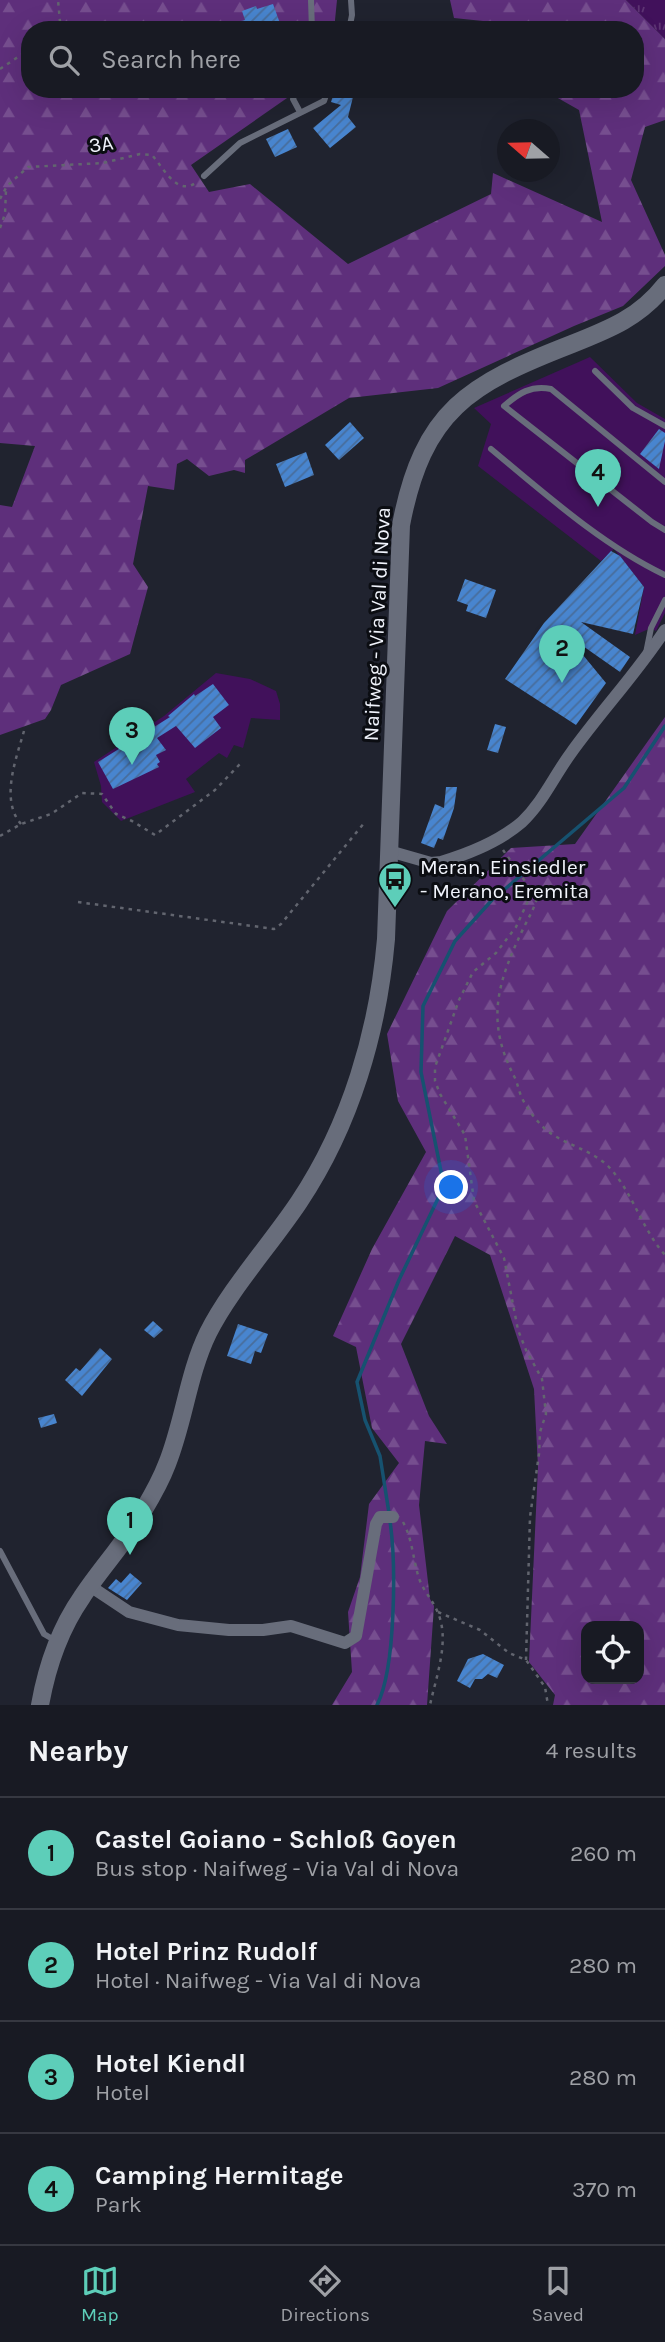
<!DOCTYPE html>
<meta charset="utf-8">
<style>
:root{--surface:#181a23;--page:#252730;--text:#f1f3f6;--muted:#9fa1a6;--line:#363841;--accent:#5dceb9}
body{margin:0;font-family:Karla,sans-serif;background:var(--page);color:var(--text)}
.controls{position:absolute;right:21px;bottom:21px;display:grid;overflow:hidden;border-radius:14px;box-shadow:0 7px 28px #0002}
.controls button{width:63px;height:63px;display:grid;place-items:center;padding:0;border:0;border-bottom:2px solid var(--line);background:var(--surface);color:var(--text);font:35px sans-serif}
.compass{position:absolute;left:497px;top:119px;width:63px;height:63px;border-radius:50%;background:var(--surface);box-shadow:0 7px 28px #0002;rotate:290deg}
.you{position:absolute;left:452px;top:1188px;width:24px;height:24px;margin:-18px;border:5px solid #fff;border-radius:50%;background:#1a73e8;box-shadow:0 0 0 10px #1a73e833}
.badge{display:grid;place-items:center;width:46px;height:46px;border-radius:50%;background:var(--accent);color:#111;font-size:23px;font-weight:700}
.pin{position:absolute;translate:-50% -58px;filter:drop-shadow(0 2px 4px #0008)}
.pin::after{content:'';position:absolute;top:37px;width:24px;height:21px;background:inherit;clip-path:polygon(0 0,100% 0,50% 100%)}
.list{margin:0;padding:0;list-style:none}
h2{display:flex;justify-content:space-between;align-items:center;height:91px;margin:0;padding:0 28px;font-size:30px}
h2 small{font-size:23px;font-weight:400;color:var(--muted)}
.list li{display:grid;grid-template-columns:46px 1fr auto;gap:21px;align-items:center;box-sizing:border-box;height:112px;padding:0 28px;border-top:2px solid var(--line)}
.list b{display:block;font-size:26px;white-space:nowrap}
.list p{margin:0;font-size:23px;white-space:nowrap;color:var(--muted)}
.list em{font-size:23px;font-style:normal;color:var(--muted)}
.icon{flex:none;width:38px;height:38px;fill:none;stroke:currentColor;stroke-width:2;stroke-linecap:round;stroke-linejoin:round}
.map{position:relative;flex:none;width:665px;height:1705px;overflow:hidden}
.search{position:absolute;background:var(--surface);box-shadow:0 7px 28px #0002;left:21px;right:21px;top:21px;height:77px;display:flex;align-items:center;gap:18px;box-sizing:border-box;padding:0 24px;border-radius:28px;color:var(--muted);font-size:26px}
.sheet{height:539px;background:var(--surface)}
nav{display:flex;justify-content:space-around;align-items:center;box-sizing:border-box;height:98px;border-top:2px solid var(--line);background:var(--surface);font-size:19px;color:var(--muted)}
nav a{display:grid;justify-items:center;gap:4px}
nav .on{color:var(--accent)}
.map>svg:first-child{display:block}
</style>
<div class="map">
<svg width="665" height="1705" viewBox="0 0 665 1705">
<defs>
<pattern id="grass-tufts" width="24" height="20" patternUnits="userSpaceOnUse" patternTransform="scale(1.75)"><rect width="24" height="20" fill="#41115b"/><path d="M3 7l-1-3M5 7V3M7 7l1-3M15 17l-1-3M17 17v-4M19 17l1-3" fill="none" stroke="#5d3473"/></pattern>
<pattern id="forest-firs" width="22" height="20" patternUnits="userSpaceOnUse" patternTransform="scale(1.75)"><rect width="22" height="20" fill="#5e2f7b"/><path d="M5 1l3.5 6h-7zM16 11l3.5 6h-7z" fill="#764e8f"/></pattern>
<pattern id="building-hatch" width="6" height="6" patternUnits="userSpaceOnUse" patternTransform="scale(1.75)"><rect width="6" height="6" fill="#4885cf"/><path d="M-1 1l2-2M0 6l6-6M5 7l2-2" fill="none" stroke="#486d9b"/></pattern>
</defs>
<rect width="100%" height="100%" fill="#20232f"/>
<polygon fill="url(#grass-tufts)" points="626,0 665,0 665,39"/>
<g fill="url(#forest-firs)" fill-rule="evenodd">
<polygon points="0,0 337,0 334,30 30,30 30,89 300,89 191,165 209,192 250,184 348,264 491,194 493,173 602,222 579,110 542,89 635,89 635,30 490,30 483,21 454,18 450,0 626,0 665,39 665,120 645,127 631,180 665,255 665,266 623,306 574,326 438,388 349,398 245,460 245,473 234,470 209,476 187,459 177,464 174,490 148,486 133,564 148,587 130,654 61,685 51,710 45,719 0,735 0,505 12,507 35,446 0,443"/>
<path d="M665,717V1705H553L555,1695L529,1662L538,1467L534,1389L490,1255L455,1236L401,1344L429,1416L447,1444L425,1441L419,1505L430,1599L434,1606L427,1705H332L352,1672L348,1612L360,1577L369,1504L399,1463L372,1428L356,1347L333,1336L372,1249L426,1152L398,1101L387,1034L447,911L511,848L575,844ZM586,1626H639V1679H586Z"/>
</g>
<g fill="#41115b">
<polygon points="590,357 637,403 665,419 665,613 656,631 651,628 635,635 644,587 614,549 601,561 478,466 491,424 474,408"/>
<polygon points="216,673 250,679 276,691 280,704 280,720 251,718 243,748 234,745 227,758 219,753 186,779 195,792 121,821 102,802 101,786 94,762 164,716"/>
</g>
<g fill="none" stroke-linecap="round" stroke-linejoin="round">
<g stroke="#165270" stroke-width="3.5">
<polyline points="389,1513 380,1456 365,1420 357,1382 399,1280 444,1186 421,1072 423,1006 455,941 492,900 624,788 665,726"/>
<path d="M377,1705C396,1668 396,1563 390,1521"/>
</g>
</g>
<g fill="url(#building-hatch)">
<polygon points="273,4 281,26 270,30 244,30 241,21 245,20 242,11 256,6 257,9"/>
<polygon points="335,89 355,89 348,117 356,127 330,148 313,128 341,105 331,102"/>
<polygon points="288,129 297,147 275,157 266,139"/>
<polygon points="350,422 364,438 339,460 325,445"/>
<polygon points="659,429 665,433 665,441 659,469 640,454"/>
<polygon points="306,452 314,475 285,487 276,464"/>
<polygon points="611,551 620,556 644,587 633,634 581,622 630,657 620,672 570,637 569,638 606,683 576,725 505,679 544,623"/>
<polygon points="465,579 496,590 486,618 466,611 468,605 457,601"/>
<polygon points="213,684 229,705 213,717 221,728 195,748 176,726 157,738 166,750 156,755 160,762 157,764 159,767 113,789 98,762 170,717 168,716 194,694 195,696"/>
<polygon points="495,724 506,727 498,753 487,750"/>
<polygon points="446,787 457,787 454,808 443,840 438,838 434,848 421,843 435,804 444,808"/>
<polygon points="153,1321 163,1330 154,1338 144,1330"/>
<polygon points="238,1324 268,1334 261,1353 255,1351 251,1364 227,1356"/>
<polygon points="100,1348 112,1359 82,1396 65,1380 76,1368 80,1371"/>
<polygon points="54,1414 57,1423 41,1428 38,1418"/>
<polygon points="130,1573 142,1583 127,1600 108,1588 116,1579 121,1583"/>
<polygon points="483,1654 504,1665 497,1678 488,1674 482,1679 475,1679 470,1688 457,1681 468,1659"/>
</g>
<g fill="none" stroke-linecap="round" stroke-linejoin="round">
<g stroke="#62656f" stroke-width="2.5" stroke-dasharray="3.5 5" stroke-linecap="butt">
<polyline points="56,30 60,22 58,0"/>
<polyline points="0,69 30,49"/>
<path d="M0,199L7,186L28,167L103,163L140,154L152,155C165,170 178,198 198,181"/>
<polyline points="0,228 5,214 6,190"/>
<path d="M21,824C0,800 16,759 24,731"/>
<polyline points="0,836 21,824 51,814 82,793 102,794 116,814 132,821 155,835 215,790 240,764"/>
<path d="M503,850L537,898C534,909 529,917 524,927C497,983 485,1021 515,1078C518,1085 519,1092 522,1098C527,1109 536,1120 544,1128C563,1145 589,1148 608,1166C633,1192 641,1228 665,1255"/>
<polyline points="78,902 274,929 281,924 365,822"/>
<path d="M403,1522C412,1538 413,1558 418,1575C422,1590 433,1600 438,1613C450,1641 436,1677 430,1705"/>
<polyline points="438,1612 480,1630 509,1653 526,1660 545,1687 548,1705"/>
<polyline points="526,1660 530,1517 539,1454 540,1432 546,1414 542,1379 526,1350 518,1330 504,1258 474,1201 465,1135 440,1094 435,1081 435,1067 459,1000 473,972 496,953 516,927 533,890"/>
</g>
<g stroke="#686d7b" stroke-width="6">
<polyline points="311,0 312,30"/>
<polyline points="349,30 352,15 351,0"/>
<polyline points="297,89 293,99 300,112"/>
<polyline points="204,176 240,143 324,101 328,89"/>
<polyline points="595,371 633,408 665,426"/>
<path d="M491,449C544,493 602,545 665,575"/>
<path d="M665,482L551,389C531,385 519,393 504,406L652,522L665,530"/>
<polyline points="646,653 651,628 665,600"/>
<polyline points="0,1551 44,1634 56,1641"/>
</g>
<g stroke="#686d7b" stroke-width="12">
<path d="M389,851L431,863L441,862C468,854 500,841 522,822C543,802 554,776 571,753C601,711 637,673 665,630"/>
<polyline points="90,1586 129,1612 178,1625 229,1630 263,1630 291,1626 345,1643 356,1636 376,1524 380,1517 393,1517"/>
</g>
<path stroke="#686d7b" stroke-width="18" d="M40,1705C47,1666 59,1630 82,1597C101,1568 126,1542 143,1511C152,1496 161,1480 167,1464C184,1422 188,1374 208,1333C230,1289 271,1244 299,1202C351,1124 378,1031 386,939L401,525C423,410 469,384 572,344C610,329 640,317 665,285"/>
</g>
<defs>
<g id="bus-pin" transform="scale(1.75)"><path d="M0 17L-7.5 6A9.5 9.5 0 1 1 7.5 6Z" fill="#5dceb9" stroke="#0b0d12"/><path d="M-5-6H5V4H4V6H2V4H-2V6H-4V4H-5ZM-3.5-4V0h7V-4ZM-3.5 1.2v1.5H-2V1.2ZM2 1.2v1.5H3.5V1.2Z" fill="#111"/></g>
</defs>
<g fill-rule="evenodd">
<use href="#bus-pin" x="395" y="879"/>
</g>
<g text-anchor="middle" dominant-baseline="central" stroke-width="6" stroke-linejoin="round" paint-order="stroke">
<g font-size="21" fill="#f1f4fc" stroke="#0b0d12">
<text transform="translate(101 144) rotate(-9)">3A</text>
<text transform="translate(377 624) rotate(-87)">Naifweg - Via Val di Nova</text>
</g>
<g font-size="21" fill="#f1f4fc" stroke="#0b0d12" text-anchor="start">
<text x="420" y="867">Meran, Einsiedler<tspan x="420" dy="24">- Merano, Eremita</tspan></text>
</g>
</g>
</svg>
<div class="controls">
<button><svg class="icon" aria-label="locate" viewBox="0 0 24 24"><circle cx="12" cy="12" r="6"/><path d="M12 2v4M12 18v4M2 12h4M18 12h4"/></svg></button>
</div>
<svg class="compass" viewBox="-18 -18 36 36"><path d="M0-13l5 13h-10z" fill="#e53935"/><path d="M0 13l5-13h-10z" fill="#9fa1a6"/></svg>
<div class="you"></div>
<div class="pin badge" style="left:130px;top:1555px">1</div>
<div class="pin badge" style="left:562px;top:683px">2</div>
<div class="pin badge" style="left:132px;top:765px">3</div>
<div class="pin badge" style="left:598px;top:507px">4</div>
<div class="search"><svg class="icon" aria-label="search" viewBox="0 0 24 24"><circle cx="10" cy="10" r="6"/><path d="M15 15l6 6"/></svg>Search here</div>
</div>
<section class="sheet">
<h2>Nearby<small>4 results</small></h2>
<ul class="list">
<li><span class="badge">1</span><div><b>Castel Goiano - Schloß Goyen</b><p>Bus stop · Naifweg - Via Val di Nova</p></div><em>260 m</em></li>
<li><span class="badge">2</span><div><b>Hotel Prinz Rudolf</b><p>Hotel · Naifweg - Via Val di Nova</p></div><em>280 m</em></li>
<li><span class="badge">3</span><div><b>Hotel Kiendl</b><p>Hotel</p></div><em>280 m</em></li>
<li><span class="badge">4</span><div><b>Camping Hermitage</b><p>Park</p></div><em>370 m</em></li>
</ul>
</section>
<nav>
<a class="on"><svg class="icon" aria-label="map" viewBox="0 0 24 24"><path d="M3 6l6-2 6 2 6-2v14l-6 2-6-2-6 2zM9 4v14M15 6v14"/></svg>Map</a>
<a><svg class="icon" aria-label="directions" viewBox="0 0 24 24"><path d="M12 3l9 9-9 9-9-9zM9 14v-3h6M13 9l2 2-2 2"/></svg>Directions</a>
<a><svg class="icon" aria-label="saved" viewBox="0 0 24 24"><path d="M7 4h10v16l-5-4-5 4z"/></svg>Saved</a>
</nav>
